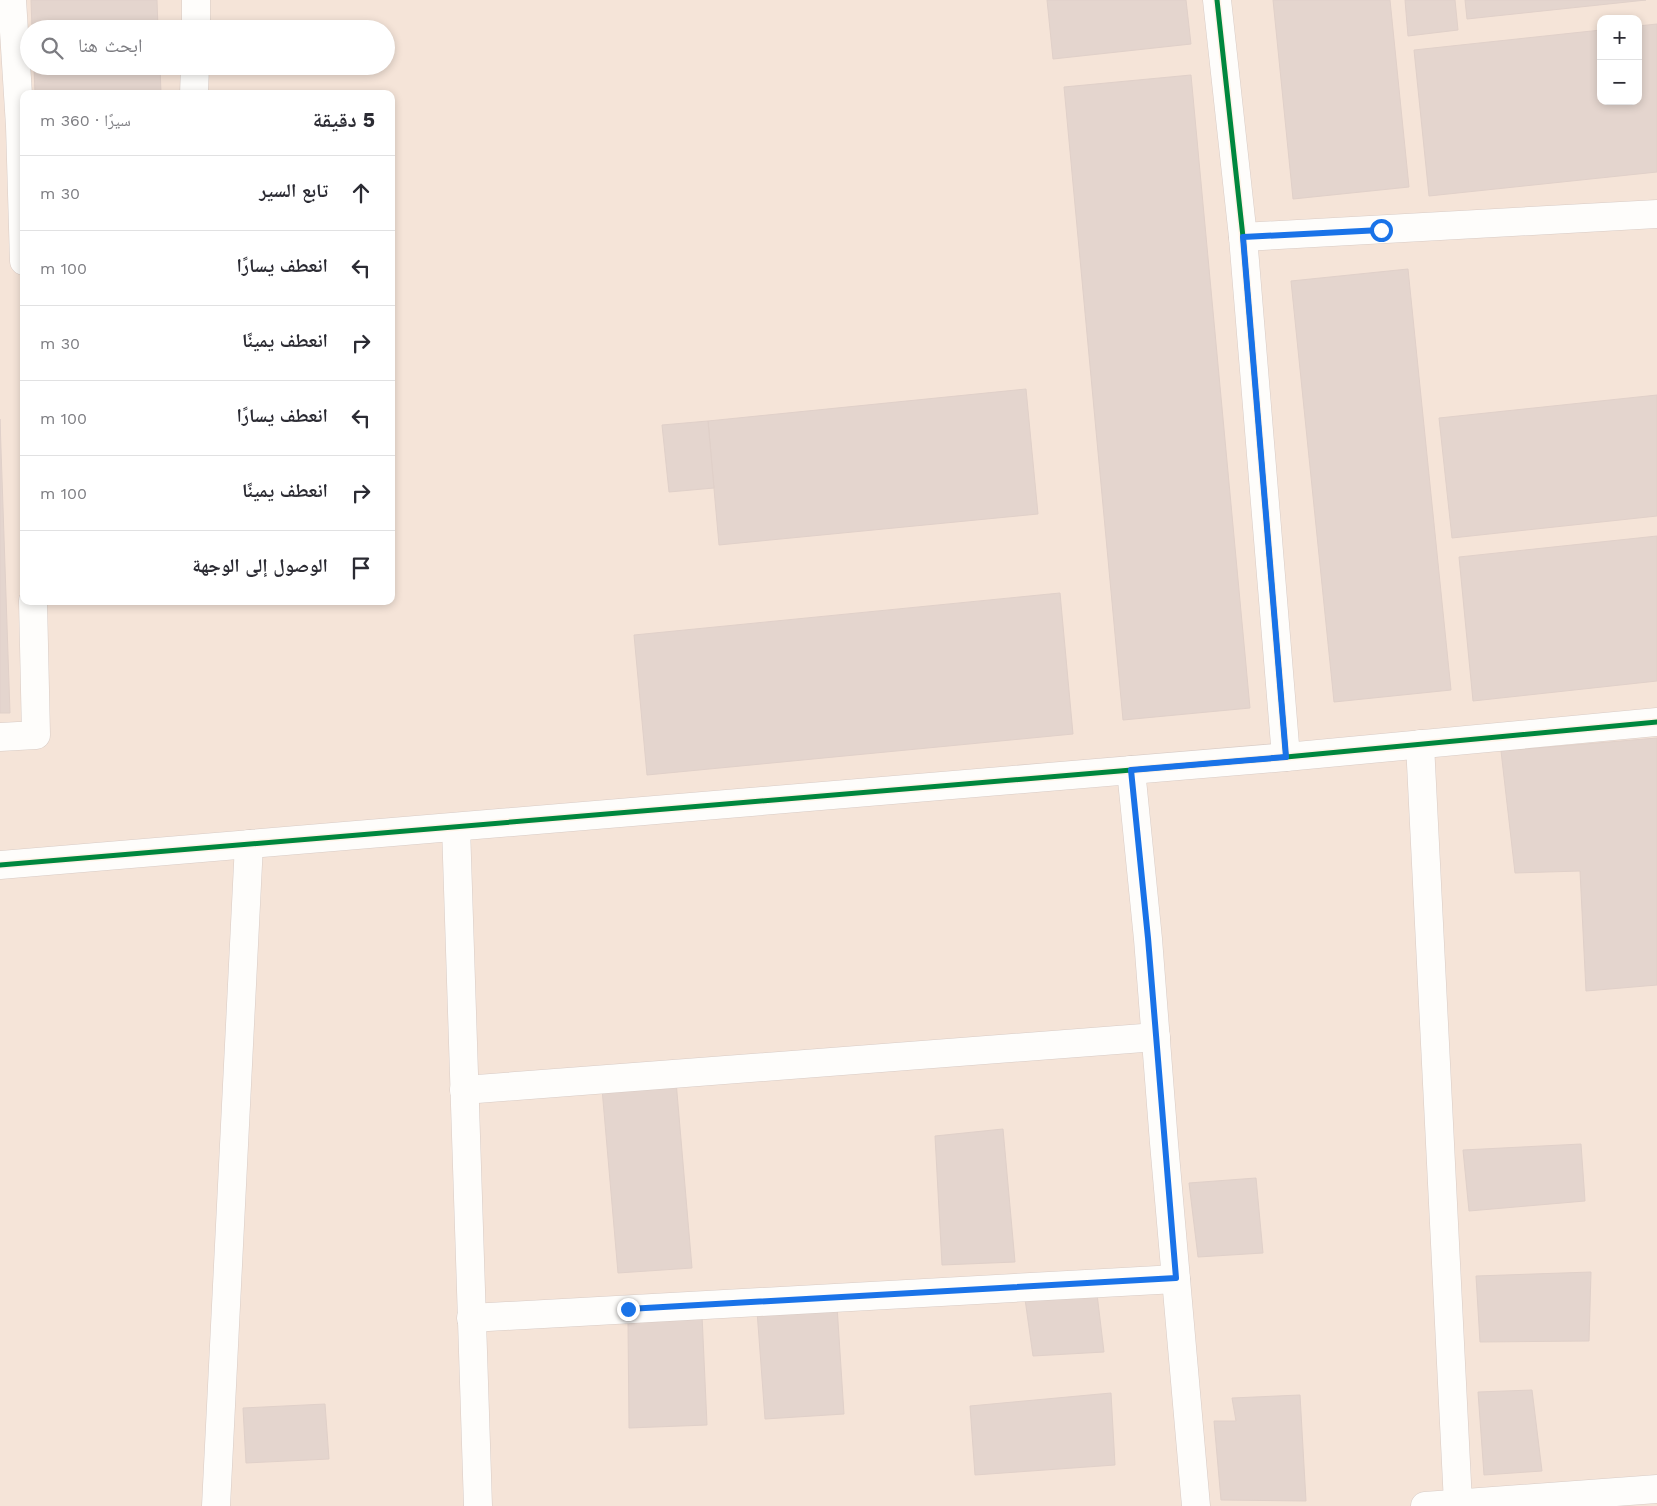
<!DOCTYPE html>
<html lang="ar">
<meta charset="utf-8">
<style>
:root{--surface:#fff;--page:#f7f7f7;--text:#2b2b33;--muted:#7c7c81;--line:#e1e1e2}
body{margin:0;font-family:"Work Sans","Noto Naskh Arabic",sans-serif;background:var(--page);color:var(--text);direction:rtl}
.controls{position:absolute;right:15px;top:15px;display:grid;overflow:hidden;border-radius:10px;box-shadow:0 2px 8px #0003}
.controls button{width:45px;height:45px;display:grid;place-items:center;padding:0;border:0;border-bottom:1px solid var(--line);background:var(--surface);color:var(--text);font:25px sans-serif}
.stop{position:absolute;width:15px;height:15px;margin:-11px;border:4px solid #1a73e8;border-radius:50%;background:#fff}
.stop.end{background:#1a73e8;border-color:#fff;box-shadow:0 1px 5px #0008}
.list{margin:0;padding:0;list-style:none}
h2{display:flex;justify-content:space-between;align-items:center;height:65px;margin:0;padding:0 20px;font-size:21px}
h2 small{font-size:16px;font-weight:400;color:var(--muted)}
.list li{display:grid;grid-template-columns:32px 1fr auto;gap:15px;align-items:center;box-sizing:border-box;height:75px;padding:0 20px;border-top:1px solid var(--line)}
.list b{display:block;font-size:19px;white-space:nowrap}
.list em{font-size:16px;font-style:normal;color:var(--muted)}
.icon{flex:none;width:28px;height:28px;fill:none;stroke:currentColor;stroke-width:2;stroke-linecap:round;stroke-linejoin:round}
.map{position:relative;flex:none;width:1657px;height:1506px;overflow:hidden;direction:ltr}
.search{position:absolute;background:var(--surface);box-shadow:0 2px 8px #0003;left:20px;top:20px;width:375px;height:55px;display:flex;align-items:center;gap:12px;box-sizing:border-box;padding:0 18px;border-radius:28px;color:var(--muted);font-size:19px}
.panel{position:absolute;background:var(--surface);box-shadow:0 2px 8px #0003;left:20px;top:90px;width:375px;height:515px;border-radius:10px;direction:rtl}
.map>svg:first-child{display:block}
</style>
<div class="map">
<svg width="1657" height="1506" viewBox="0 0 1657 1506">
<rect width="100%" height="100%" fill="#f7efe7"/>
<path fill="#f5e4d8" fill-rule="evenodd" d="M0,0H1657V1506H0ZM1601,19H1638V101H1601ZM29,29H386V66H29ZM24,94H391V601H24Z"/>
<g fill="#e4d5ce" stroke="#e0d0c9">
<polygon points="31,0 157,0 158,29 32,29"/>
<polygon points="1047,0 1186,0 1191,44 1053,59"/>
<polygon points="1273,0 1390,0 1409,187 1293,199"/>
<polygon points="1405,0 1455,0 1458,30 1408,36"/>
<polygon points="1465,0 1646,0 1467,19"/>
<polygon points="1657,24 1657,172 1429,196 1414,50 1601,30 1601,101 1638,101 1638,26"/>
<polygon points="34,66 160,66 161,94 35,94"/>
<polygon points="1191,75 1250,708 1123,720 1064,87"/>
<polygon points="1408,269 1451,690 1334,702 1291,281"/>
<polygon points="1026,389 1038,514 719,545 708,421"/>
<polygon points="1657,395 1657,516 1452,538 1439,418"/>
<polygon points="0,419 10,713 0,713"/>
<polygon points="708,421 714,488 669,492 662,425"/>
<polygon points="1657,536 1657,681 1473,701 1459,557"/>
<polygon points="1060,593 1073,734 647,775 634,635"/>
<polygon points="1657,738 1657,985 1586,991 1580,871 1515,873 1501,751"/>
<polygon points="676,1081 692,1268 618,1273 602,1089"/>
<polygon points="1003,1129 1015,1262 942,1265 935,1136"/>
<polygon points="1581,1144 1585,1201 1469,1211 1463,1150"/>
<polygon points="1256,1178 1263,1253 1198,1257 1189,1183"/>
<polygon points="1591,1272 1589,1341 1480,1342 1476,1276"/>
<polygon points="1097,1294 1104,1352 1033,1356 1025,1299"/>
<polygon points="837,1306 844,1414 765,1419 757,1311"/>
<polygon points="702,1315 707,1425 629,1428 628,1322"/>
<polygon points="1532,1390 1542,1471 1484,1475 1478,1392"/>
<polygon points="1111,1393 1115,1465 975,1475 970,1406"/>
<polygon points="1300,1395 1306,1501 1221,1500 1214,1421 1236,1421 1232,1398"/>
<polygon points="325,1404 329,1459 246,1463 243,1408"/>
</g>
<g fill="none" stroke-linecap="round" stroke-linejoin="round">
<g stroke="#d8cbc5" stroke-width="29">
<g id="minor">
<polyline points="12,0 20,126 24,261"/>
<polyline points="1217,0 1243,237 1286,757"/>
<polyline points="196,29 196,0"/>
<polyline points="194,94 195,66"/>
<polyline points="1243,237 1657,214"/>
<polyline points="0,737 36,735 33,601"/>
<polyline points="1420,744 1458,1503"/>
<polyline points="1131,770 1148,939 1164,1143 1196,1506"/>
<polyline points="456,827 478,1506"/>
<polyline points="464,1090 1156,1037"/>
<polyline points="471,1318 1176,1279"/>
<polyline points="216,1506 249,844"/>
<polyline points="1425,1506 1657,1489"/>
</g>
</g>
<g stroke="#d8cbc5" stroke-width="29">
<polyline id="tertiary" points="0,865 1286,757 1657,722"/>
</g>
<use href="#minor" stroke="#fefdfb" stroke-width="28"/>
<use href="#tertiary" stroke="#fefdfb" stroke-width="28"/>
<g stroke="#fff3e7" stroke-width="8">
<g id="cycleway">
<polyline points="1217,0 1243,237 1286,757"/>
<polyline points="0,865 1286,757 1657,722"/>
</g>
</g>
<use href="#cycleway" stroke="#00873e" stroke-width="5"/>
</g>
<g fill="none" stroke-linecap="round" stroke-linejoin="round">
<polyline stroke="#1a73e8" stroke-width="6" points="628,1309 1176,1278 1148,938 1131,770 1286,757 1243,237 1381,230"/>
</g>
</svg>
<div class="controls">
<button>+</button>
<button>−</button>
</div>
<div class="stop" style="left:1381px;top:230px"></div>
<div class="stop end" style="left:628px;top:1309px"></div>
<div class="search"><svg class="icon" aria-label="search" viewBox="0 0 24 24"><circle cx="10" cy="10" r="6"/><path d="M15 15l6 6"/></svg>ابحث هنا</div>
<section class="panel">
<h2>5 دقيقة<small>سيرًا · 360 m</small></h2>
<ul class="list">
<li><svg class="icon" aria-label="ahead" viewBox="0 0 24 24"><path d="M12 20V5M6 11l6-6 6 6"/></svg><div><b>تابع السير</b></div><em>30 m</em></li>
<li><svg class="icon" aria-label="left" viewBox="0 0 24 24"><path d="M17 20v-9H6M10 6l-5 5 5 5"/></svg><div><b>انعطف يسارًا</b></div><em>100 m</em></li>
<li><svg class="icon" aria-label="right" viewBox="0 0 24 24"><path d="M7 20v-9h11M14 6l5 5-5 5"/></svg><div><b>انعطف يمينًا</b></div><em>30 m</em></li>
<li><svg class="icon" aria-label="left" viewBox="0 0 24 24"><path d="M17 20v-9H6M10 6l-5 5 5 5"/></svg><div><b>انعطف يسارًا</b></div><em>100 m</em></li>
<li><svg class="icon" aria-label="right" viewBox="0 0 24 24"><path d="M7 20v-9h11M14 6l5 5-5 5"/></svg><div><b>انعطف يمينًا</b></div><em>100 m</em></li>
<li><svg class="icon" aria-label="arrive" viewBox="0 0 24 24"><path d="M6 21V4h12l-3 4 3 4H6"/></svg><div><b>الوصول إلى الوجهة</b></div></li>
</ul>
</section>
</div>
